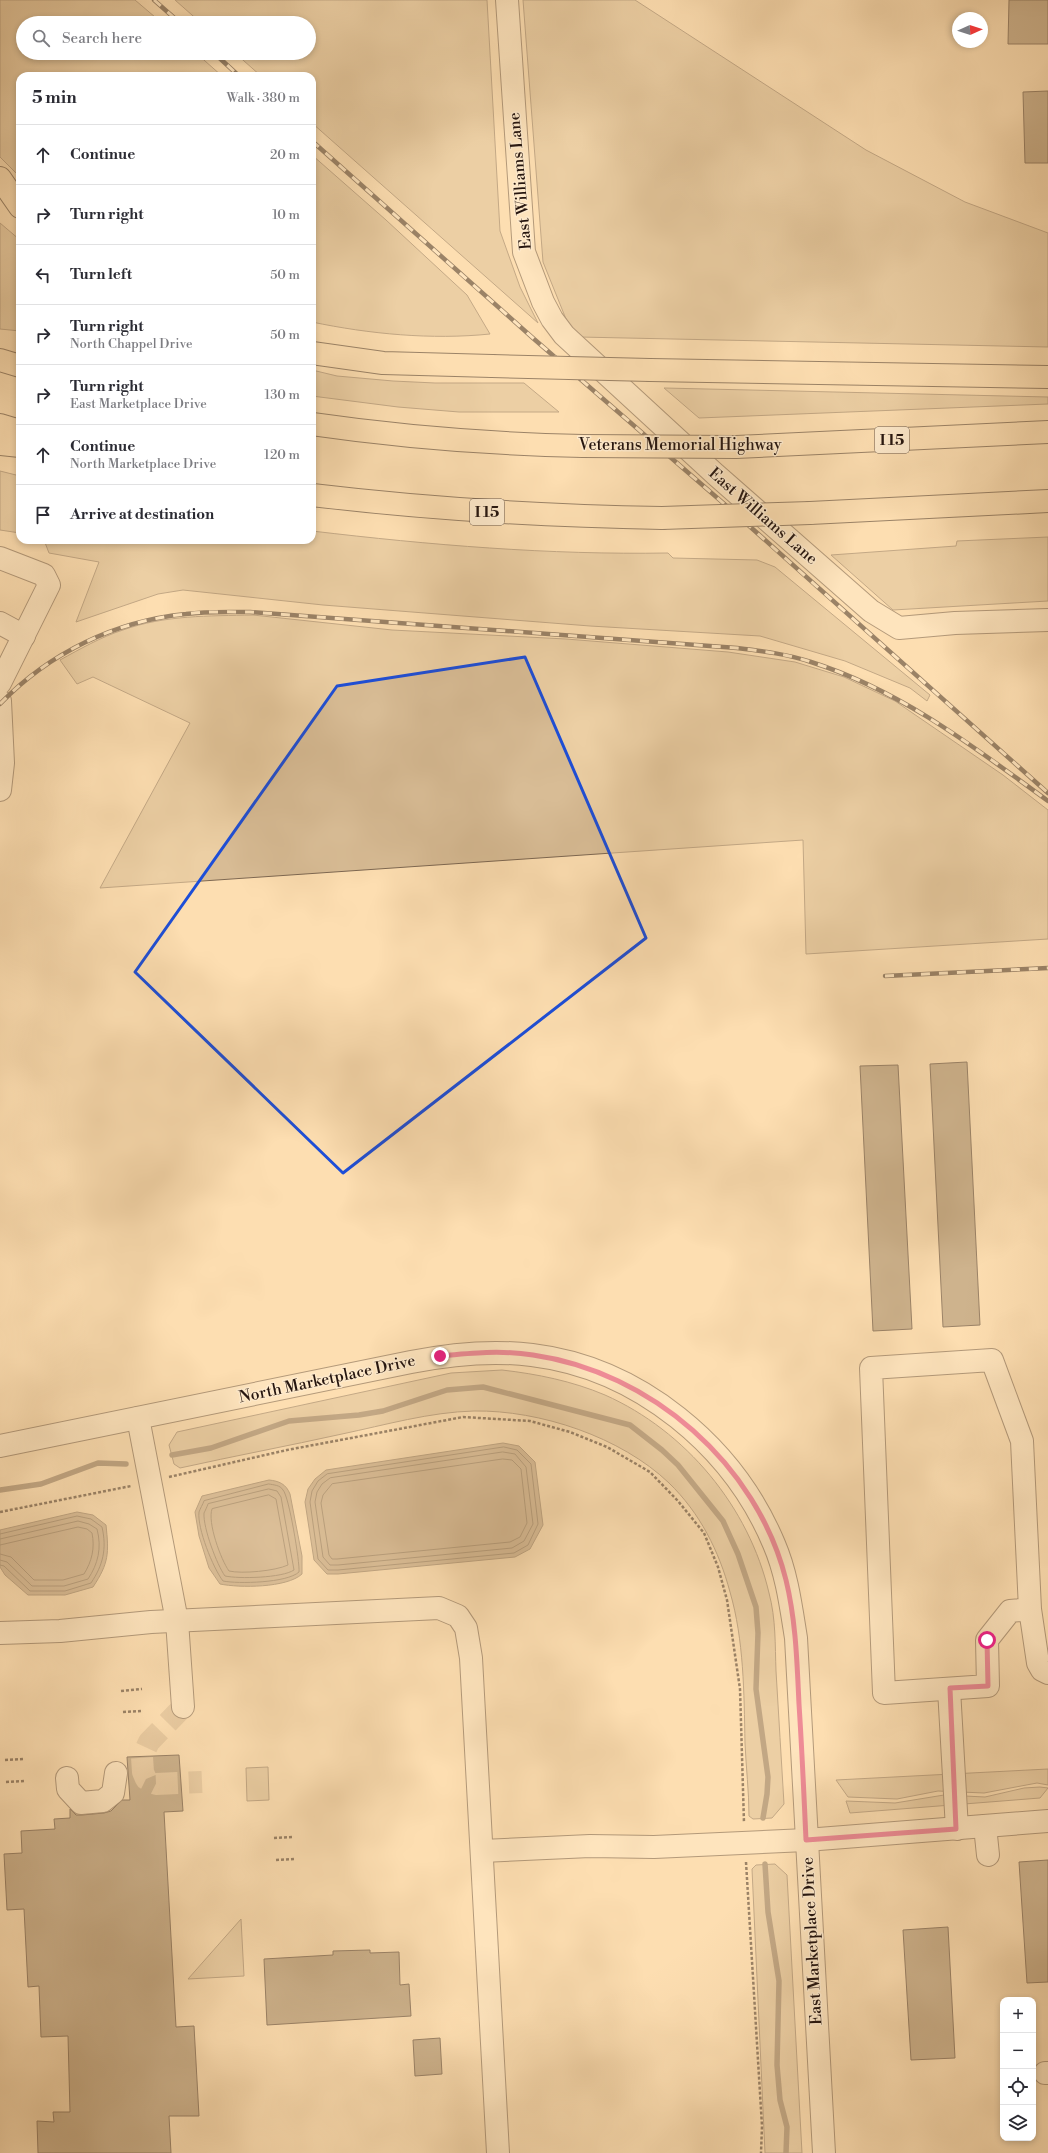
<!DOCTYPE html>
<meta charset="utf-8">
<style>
:root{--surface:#fff;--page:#f7f7f7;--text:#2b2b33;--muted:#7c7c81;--line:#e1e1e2}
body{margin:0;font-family:"Libre Bodoni",serif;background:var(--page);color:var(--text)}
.controls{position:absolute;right:12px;bottom:12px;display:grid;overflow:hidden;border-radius:8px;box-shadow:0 2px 6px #0003}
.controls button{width:36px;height:36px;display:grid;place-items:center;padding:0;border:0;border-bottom:1px solid var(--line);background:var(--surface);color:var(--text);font:20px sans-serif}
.compass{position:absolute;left:952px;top:12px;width:36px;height:36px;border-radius:50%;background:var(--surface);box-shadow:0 2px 6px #0003;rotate:87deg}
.stop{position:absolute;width:12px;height:12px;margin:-9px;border:3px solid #db2777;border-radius:50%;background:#fff}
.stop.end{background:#db2777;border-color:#fff;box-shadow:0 1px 4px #0008}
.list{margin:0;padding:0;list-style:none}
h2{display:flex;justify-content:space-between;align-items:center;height:52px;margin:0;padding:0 16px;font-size:17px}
h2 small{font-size:13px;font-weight:400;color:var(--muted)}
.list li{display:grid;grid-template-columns:26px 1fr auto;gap:12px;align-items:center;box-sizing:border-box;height:60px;padding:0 16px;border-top:1px solid var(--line)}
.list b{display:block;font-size:15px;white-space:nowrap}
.list p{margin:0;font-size:13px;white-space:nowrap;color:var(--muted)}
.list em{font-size:13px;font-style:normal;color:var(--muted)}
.icon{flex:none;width:22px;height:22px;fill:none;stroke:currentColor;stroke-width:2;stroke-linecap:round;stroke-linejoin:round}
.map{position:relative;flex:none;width:1048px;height:2153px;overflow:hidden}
.search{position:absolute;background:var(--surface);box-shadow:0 2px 6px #0003;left:16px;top:16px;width:300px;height:44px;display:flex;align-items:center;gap:10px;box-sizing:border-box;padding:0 14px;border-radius:22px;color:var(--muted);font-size:15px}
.panel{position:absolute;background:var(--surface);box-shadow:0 2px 6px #0003;left:16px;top:72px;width:300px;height:472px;border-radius:12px}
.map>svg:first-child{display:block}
</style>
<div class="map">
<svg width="1048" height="2153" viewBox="0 0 1048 2153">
<rect width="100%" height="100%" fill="#fddeb1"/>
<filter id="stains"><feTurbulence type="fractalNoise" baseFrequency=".005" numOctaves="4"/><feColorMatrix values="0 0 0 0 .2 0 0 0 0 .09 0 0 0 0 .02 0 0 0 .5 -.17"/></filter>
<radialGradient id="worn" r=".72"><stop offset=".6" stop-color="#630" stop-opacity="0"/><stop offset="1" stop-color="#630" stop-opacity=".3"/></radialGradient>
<g fill="#d8bc95" stroke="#7e6852">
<polygon points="0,0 135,0 162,23 23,23 23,53 196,53 222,76 20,76 20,177 0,157"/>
<polygon points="175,0 487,0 500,231 520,287 538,323 312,123 312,76 261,76 235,53 309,53 309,23 201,23"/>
<polygon points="523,0 635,0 866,150 965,202 1048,233 1048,347 579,337 566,319 543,262"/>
<path d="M312,155L386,220L467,295L490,334C432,340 369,334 312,322Z"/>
<polygon points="0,223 20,240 20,331 0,329"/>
<polygon points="312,370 337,376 393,381 435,383 524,383 559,412 459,412 398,407 312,396"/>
<polygon points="664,388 1048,397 1048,404 699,418"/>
<polygon points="0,471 20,476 20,533 0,530"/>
<path d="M312,531C430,545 549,555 668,553L673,558L757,560L775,567L930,695L927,701L910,688L845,661L760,636L590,626L323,605L183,590L158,594L76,622L99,562L49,553L44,540H312Z"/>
<polygon points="1048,537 1048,601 893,610 831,555 956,546 957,541"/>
<path d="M253,615L392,630L566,639L728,652L795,662L844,677L895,701L1003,775L1048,810V939L806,954L803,840L100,888L190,723L93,677L77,684L60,660C80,649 101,637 123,630C165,615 209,616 253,615Z"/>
<path d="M502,1370C537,1374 572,1381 605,1395C686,1431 749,1507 769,1593C776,1619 775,1645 776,1671C779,1715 781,1760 784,1804L772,1818L753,1819L749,1816C749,1792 746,1767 745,1743C744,1693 744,1640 730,1592C719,1551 700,1513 669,1483C621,1437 540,1410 474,1411C430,1412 385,1425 342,1434C288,1446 234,1456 180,1468L174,1464L169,1445L177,1432L451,1373Z"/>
<polygon points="268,1767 269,1800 247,1801 246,1768"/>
<polygon points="1048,1769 1048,1785 1037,1783 984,1793 938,1791 897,1799 848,1797 836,1780"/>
<polygon points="1040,1787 1048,1788 1040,1798 850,1813 846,1801 895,1803 944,1795 985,1797 1024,1788"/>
<polygon points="775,1864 787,1875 802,2153 765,2153 752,1869 756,1865"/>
<polygon points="241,1919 244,1976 188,1979"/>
</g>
<g fill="#b49a7a" stroke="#7b654f">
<polygon points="503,1443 519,1446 535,1462 543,1525 530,1549 515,1557 338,1574 327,1574 314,1560 305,1502 308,1489 315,1479 326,1470"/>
<path d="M269,1480C279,1481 286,1484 290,1494L302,1556V1574C287,1588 239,1588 220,1584L209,1568L199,1536L195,1512L202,1496Z"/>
<path d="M77,1512L93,1515L106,1525C109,1553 109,1563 93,1587L65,1595H28L5,1575L0,1567V1530Z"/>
</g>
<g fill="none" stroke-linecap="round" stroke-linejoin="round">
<g stroke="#6c5844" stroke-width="1">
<polygon points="504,1447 517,1450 531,1464 538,1524 528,1545 514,1553 338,1570 328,1570 318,1559 310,1502 312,1491 318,1481 327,1474"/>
<polygon points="503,1452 515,1454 526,1467 533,1524 524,1541 512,1548 338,1565 330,1565 323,1557 315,1502 317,1492 322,1484 330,1478"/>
<polygon points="503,1459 512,1460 521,1469 527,1523 520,1537 510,1542 337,1559 332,1559 329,1555 321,1503 323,1495 332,1484"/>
<path d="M269,1484C274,1485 280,1485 283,1490C289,1496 300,1563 299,1572C287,1583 238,1584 223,1581C213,1568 197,1528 199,1512C200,1509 203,1504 204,1501Z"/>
<path d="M269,1489L277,1491L281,1497L294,1570C282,1578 239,1579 225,1576C217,1565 203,1528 204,1513C205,1511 207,1507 208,1504Z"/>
<path d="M269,1495L276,1499L288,1565C275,1571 242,1574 229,1571C221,1560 207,1522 212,1509Z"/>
<path d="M0,1534L77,1516L91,1519L102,1527C107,1549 103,1565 91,1583L65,1591H30L4,1566L0,1565"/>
<path d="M0,1539L78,1521L89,1524L97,1529C102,1548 98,1564 88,1579L64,1586H32L7,1562L0,1560"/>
<path d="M0,1545L78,1527L87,1529L92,1533C95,1548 92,1561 84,1574L63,1580H34L11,1557L0,1554"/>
</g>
<g stroke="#7b654f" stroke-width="5.5">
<polyline points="172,1455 211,1448 289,1421 359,1415 383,1411 447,1390 483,1387 630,1425 662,1450 678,1465 723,1521 738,1554 756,1607 758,1633 756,1689 768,1777 767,1794 763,1818"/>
<polyline points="0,1490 41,1484 98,1463 126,1464"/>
<polyline points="765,1864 768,1912 779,1981 777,2065 780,2100 787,2127 786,2153"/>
</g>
</g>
<g fill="#957e63" stroke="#25150f">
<polygon points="1009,0 1048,0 1048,44 1008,44"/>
<polygon points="1048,91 1048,163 1025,163 1023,92"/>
<polygon points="967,1062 980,1325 943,1327 930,1064"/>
<polygon points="898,1065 912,1329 873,1331 860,1066"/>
<polygon points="179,1755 183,1811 164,1812 176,2027 194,2026 199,2116 169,2116 171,2153 38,2153 37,2121 54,2122 53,2112 70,2112 68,2036 41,2037 39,1986 28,1987 24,1909 7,1910 4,1854 22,1853 21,1831 55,1829 54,1819 70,1818 70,1809 76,1815 82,1815 104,1813 111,1811 122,1800 130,1800 127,1757"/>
<polygon points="1048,1860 1048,1982 1027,1983 1019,1862"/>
<polygon points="948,1927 955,2058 911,2060 903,1930"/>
<polygon points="370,1950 370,1953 399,1952 400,1985 409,1984 411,2016 267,2025 264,1959 333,1955 333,1951"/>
<polygon points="440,2038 442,2074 415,2076 413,2040"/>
</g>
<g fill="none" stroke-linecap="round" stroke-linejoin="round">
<polyline stroke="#d2b691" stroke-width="22" stroke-dasharray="22 11" stroke-linecap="butt" points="183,1707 149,1742 142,1757 143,1772 146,1779 156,1784 202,1782"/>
<g stroke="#5b4738" stroke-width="24">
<g id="minor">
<polyline points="507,0 524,252 543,302 552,319 564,335 715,474 871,611 899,628 955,623 1048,620"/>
<polyline points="0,558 44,575 49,585 0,683"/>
<polyline points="0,623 24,636"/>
<polyline points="0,701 3,763 0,790"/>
<polyline points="138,1418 177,1621 183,1707"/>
<path d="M0,1446L411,1362C451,1354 491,1350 532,1355C639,1368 733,1446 774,1544C787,1574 791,1607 796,1638L824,2153"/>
<polyline points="1030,1609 1010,1611 987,1640 988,1686 884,1693 871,1368 992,1360 1022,1441 1030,1609 1038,1663 1042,1670 1048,1673"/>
<polyline points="0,1633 60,1631 151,1622 439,1608 458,1616 466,1628 471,1658 498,2153"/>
<polyline points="949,1689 957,1829"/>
<polyline points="67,1778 68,1789 81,1803 103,1801 113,1793 116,1773"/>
<polyline points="985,1826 988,1855"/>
<polyline points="482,1851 590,1846 654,1847 806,1840 1048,1821"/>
<polyline points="1045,2073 1048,2073"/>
</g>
</g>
<g stroke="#25150f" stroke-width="24">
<g id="highway">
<polyline points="0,178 20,207"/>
<polyline points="312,353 383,363 492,366"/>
<polyline points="0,360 20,366"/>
<polyline points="650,370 1048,377"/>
<path d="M312,424C402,437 492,444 583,446"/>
<polyline points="0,425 20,431"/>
<polyline points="0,444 20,446"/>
<polyline points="736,447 1048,432"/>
<path d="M312,495C429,509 545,516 662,518"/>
<polyline points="810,513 1048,501"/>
</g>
</g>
<g stroke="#25150f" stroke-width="2.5" stroke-dasharray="3 2" stroke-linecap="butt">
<polyline points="169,1477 287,1450 463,1417 530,1421 570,1432 607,1447 650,1472 678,1501 704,1533 718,1567 727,1600 740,1689 744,1823"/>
<polyline points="0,1512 131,1486"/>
<polyline points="121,1691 142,1689"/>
<polyline points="123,1712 143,1711"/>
<polyline points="5,1760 25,1759"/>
<polyline points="6,1782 26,1781"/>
<polyline points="274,1838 294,1837"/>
<polyline points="276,1860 295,1859"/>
<polyline points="746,1862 762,2126 761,2153"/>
</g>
<use href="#minor" stroke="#feeacc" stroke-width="22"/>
<use href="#highway" stroke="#fddeb1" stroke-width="22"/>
<g stroke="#25150f" stroke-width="4.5">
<g id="rail">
<polyline points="154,0 180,23"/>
<polyline points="214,53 239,76"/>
<polyline points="312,141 534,339 737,515 1048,793"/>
<path d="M0,704C49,653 115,621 186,614C207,611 229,612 250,612L737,648C762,651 787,654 811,662C900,690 974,747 1048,801"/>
<polyline points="885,976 1048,968"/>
</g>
</g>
<use href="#rail" stroke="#feeacc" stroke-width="3" stroke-dasharray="9" stroke-linecap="butt"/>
<g stroke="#25150f" stroke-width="24" stroke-linecap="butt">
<g id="highway-bridge">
<polyline points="492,366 650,370"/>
<polyline points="583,446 736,447"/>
<polyline points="662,518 810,513"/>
</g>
</g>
<use href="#highway-bridge" stroke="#fddeb1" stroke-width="22"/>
</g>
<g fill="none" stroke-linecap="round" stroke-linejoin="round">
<path stroke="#db2777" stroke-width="5" d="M440,1356C471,1353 502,1350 533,1355C651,1372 757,1464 786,1580C796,1621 797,1663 799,1704C802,1750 804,1795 806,1840L956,1829L950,1688L988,1686L987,1640"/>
</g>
<path d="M0 0H1048V2153H0ZM525,657L646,938L343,1173L135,972L337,686Z" fill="#fddeb1" fill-opacity=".55" fill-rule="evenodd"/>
<path fill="none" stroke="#1d4ed8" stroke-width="3" stroke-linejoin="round" d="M525,657L646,938L343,1173L135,972L337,686Z"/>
<g text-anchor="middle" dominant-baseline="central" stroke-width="3" stroke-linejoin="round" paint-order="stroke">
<g fill="#feeacc" stroke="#665548" stroke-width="1">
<rect x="875" y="427" width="34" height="26" rx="3"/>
<rect x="470" y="499" width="34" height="26" rx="3"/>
</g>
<g font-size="15" font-weight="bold" fill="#25150f">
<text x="892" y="440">I 15</text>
<text x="487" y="512">I 15</text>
</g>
<g font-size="16" fill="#25150f" stroke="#feeacc">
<text transform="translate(520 181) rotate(-95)">East Williams Lane</text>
<text x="680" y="445">Veterans Memorial Highway</text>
<text transform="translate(763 516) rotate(41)">East Williams Lane</text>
<text transform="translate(327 1379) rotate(-12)">North Marketplace Drive</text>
<text transform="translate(812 1941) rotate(-93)">East Marketplace Drive</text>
</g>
</g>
<rect width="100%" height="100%" filter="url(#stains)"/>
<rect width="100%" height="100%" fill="url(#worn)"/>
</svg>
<div class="controls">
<button>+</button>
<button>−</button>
<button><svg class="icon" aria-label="locate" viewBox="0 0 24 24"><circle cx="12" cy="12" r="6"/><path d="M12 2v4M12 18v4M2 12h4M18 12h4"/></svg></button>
<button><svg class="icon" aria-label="layers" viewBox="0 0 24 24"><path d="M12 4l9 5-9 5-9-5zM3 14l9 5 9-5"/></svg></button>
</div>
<svg class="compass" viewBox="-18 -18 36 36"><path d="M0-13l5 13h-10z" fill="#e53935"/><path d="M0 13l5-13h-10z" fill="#7c7c81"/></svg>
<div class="stop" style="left:987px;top:1640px"></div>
<div class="stop end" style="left:440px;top:1356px"></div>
<div class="search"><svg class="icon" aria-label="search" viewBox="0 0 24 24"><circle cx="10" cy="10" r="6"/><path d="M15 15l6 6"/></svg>Search here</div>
<section class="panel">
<h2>5 min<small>Walk · 380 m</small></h2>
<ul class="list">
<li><svg class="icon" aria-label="ahead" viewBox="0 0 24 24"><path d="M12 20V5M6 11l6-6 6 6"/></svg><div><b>Continue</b></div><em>20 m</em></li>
<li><svg class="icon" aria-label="right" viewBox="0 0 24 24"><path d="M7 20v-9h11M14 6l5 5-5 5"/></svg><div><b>Turn right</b></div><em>10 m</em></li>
<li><svg class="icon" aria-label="left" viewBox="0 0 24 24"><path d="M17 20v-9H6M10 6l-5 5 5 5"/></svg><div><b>Turn left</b></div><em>50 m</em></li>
<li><svg class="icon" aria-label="right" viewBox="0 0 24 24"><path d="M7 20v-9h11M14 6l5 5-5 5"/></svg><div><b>Turn right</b><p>North Chappel Drive</p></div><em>50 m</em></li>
<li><svg class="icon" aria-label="right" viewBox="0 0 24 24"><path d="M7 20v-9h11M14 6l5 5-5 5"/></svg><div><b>Turn right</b><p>East Marketplace Drive</p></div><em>130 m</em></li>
<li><svg class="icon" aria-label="ahead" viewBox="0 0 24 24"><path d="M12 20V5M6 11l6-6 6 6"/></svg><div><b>Continue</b><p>North Marketplace Drive</p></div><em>120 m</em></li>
<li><svg class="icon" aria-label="arrive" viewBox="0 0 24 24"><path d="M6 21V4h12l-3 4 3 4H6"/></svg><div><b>Arrive at destination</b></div></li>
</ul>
</section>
</div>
